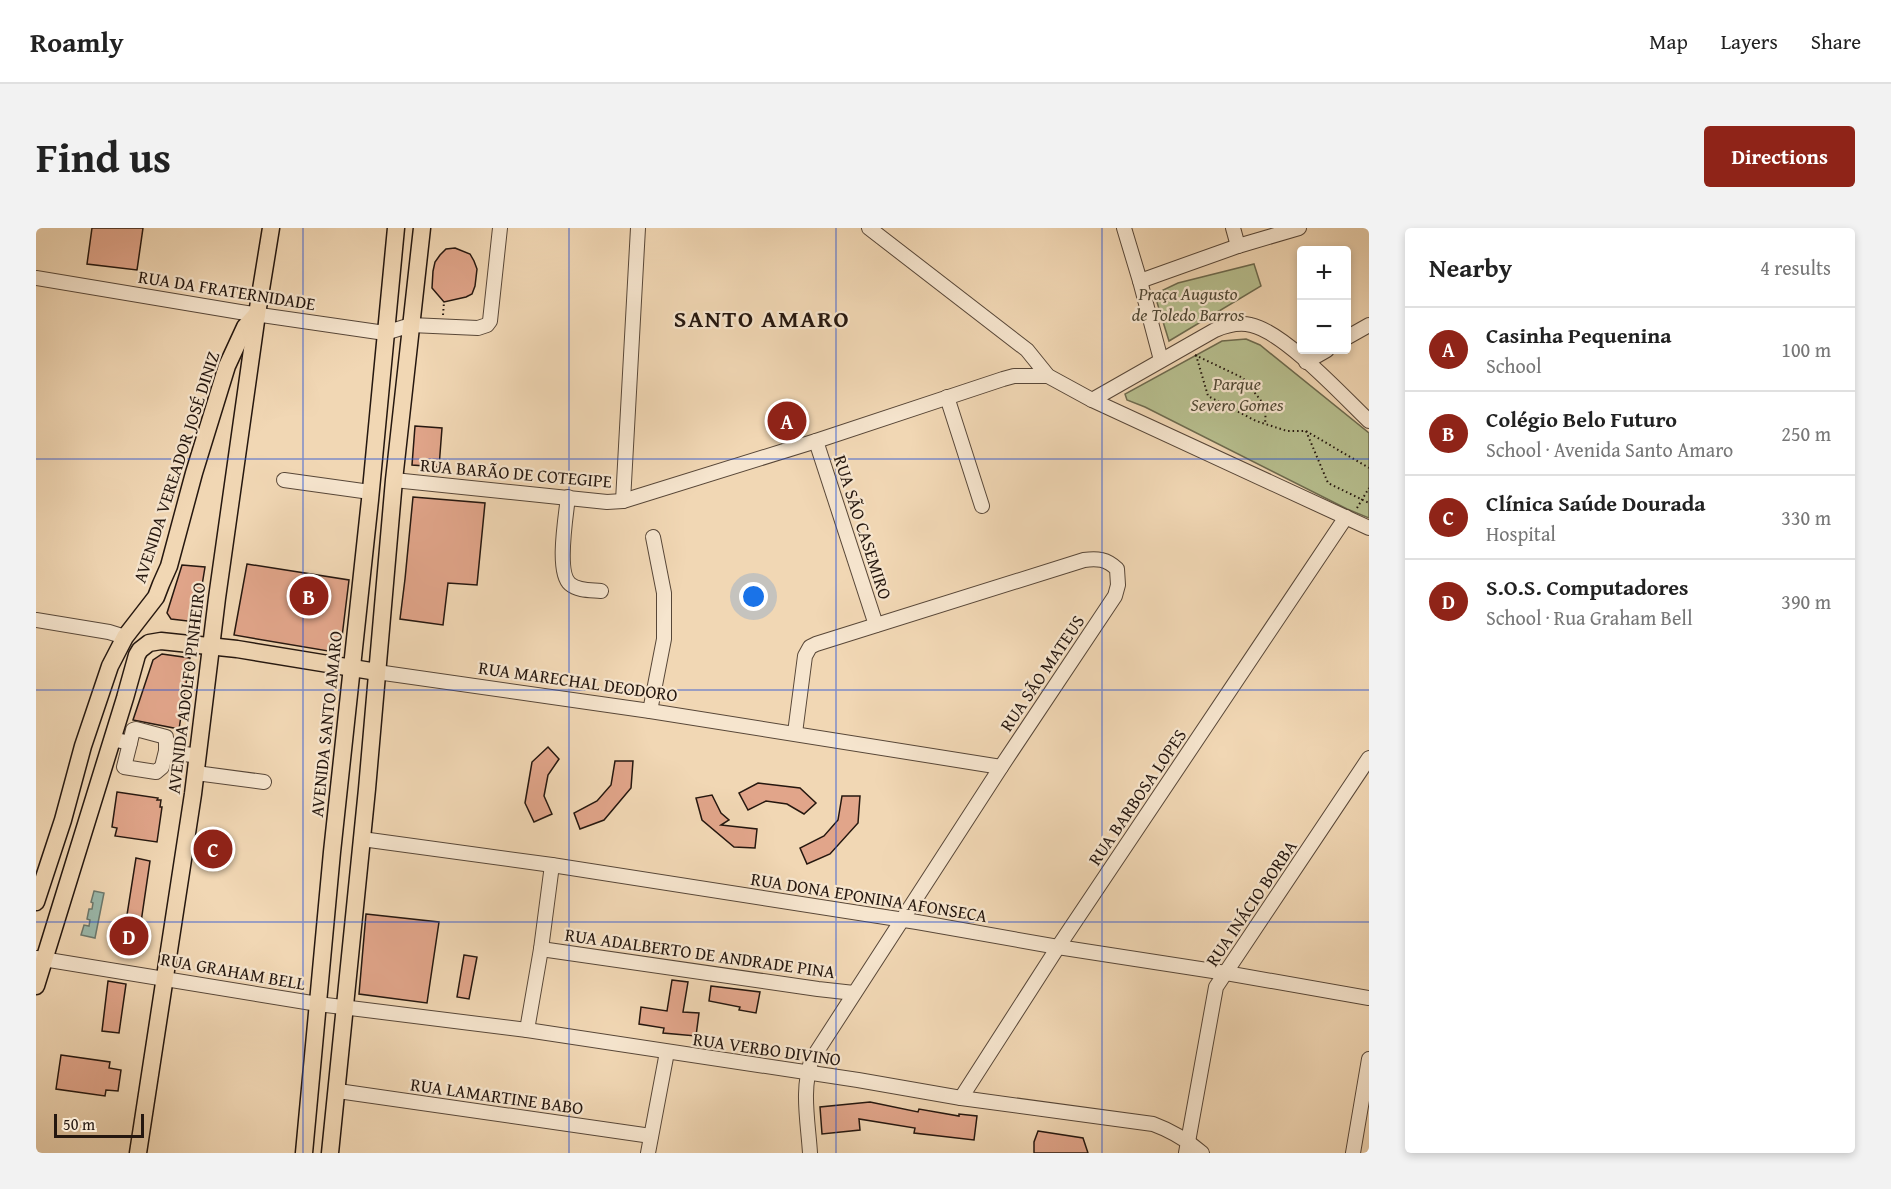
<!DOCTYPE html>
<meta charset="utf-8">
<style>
:root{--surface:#fff;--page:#f2f2f2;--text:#222;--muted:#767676;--line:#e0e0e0;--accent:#8f2418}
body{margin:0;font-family:"Gentium Book Plus",serif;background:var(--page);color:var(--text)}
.controls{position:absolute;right:18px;top:18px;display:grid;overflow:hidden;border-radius:6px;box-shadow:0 3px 9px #0003}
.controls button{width:54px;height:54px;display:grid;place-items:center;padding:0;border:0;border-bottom:2px solid var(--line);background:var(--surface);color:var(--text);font:30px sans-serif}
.scale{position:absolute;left:18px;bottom:15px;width:90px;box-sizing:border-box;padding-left:6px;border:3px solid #25170f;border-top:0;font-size:16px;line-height:21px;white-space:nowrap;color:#25170f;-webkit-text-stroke:4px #f6e5ce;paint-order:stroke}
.you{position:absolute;left:718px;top:369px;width:21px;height:21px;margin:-15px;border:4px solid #fff;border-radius:50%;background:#1a73e8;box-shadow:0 0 0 9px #1a73e833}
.badge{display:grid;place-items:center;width:39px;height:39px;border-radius:50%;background:var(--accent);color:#fff;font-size:20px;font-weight:700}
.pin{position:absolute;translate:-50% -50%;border:3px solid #fff;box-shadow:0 2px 6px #0006}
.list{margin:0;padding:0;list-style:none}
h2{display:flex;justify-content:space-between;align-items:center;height:78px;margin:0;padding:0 24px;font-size:26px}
h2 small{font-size:20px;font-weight:400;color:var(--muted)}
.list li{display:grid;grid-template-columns:39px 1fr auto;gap:18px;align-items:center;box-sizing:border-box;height:84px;padding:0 24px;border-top:2px solid var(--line)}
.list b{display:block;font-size:22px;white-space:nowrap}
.list p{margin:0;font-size:20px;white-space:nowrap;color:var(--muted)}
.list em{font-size:20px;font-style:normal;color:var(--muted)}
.map{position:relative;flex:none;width:1333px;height:925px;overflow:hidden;border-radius:6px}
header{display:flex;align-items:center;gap:36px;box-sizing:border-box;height:84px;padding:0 30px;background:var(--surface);border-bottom:2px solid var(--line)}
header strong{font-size:28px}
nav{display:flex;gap:33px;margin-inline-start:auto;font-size:21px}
.intro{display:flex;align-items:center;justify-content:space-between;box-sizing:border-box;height:144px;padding:0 36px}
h1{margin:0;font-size:42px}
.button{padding:15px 27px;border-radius:6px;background:var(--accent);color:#fff;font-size:21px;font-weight:700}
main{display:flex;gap:36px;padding:0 36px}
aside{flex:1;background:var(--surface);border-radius:6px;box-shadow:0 3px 9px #0003}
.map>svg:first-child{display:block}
</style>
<header>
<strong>Roamly</strong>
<nav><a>Map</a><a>Layers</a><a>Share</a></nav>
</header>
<div class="intro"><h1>Find us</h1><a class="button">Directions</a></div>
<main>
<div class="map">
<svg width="1333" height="925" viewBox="0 0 1333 925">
<rect width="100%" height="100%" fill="#f1d7b4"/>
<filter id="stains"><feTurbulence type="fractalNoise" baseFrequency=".00333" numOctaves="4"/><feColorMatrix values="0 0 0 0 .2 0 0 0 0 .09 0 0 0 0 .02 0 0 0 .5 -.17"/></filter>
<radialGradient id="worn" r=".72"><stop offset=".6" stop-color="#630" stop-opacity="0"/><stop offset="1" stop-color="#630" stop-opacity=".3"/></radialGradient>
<g fill="#b7bf8f" stroke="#6e6b4f" stroke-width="1.5">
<polygon points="1218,36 1225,58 1133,113 1120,71 1125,63 1142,55"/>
<polygon points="1210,111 1224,117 1333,205 1333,290 1311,281 1109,179 1091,172 1089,166 1186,113"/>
</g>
<polygon fill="#9bbaad" stroke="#6c796e" stroke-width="1.5" points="58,663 68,665 59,710 45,707 48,697 53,698 54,692 51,691 53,681 56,681 57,675 55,674"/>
<g fill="#e1a58a" stroke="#25170f" stroke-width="1.5">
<polygon points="56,0 107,0 101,42 51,36"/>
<polygon points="419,20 434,26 438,33 441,41 439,58 436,66 430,69 408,74 396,60 397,43 399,34 404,27 410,21"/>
<polygon points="379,198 406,200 403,239 376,237"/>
<polygon points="377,269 449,275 441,357 412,355 407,397 364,391 369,351"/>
<polygon points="211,336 313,352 304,425 198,407"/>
<polygon points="146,337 169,339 160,394 135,391 131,385"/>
<polygon points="126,426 154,430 143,501 97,492 117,432"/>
<polygon points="512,519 523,531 512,547 508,568 516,586 498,594 489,575 496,534"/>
<polygon points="579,533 597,533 595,560 568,592 544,601 538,585 561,573 575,557"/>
<polygon points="722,555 764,560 780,575 768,586 751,576 730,573 712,582 703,565"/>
<polygon points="81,564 122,570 121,572 125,572 124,579 126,579 121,614 79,608 81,600 76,599"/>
<polygon points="676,567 685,585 693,592 685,597 721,601 719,620 698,619 666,592 660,570"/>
<polygon points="806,568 824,568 822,595 794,626 771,636 764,620 788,608 802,592"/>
<polygon points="100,630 114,633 100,728 85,725"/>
<polygon points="330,686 403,694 391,775 323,766"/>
<polygon points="428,727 441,729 433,771 421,769"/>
<polygon points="636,752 652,754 647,784 663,785 660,808 627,805 628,800 603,796 605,779 631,783"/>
<polygon points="72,753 90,756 83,805 66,803"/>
<polygon points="675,758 724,764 720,785 703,782 704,779 673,773"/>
<polygon points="25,827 74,834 73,840 85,842 82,863 70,862 69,868 20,861"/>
<polygon points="834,874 882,884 883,881 923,888 923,886 941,888 938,912 878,905 879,900 823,891 824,902 786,906 784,879"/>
<polygon points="1002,903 1047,910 1052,925 998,925 998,914"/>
</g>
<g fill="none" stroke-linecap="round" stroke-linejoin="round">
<g stroke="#584738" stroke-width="16">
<g id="minor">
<polyline points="833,0 991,122 1012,148 1056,172 1333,300"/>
<polyline points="1088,0 1104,53 1125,132"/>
<polyline points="1197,0 1202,18"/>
<polyline points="0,50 204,84 349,105 375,97 442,100 451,97 454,93 464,0"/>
<polyline points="1104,53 1202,18 1263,0"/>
<polyline points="1310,110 1333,97"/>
<polyline points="1270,134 1291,122"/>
<polyline points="911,169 946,278"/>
<path d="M1056,172L1179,102C1191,97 1203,94 1215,97C1248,104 1307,168 1333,193"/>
<polyline points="780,213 840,397"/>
<polyline points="248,252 334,264"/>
<polyline points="358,252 571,274 587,273 780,213 967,151 978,148 1012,148"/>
<path d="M532,269C530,288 520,344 534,356C542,363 555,362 565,363"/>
<polyline points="587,273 602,0"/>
<polyline points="0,392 73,404 89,409"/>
<polyline points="341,444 614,483 965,539"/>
<polyline points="614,483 628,411 628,365 617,309"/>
<path d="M759,505L769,428L774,419L780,416L1048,332C1061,330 1071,331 1081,341L1082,357L1079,368L965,539L776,831C765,861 772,893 774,925"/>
<polyline points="76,511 94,515 97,502 100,501 130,509 130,523 162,528"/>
<polyline points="94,515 88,539 120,544 126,539 130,523"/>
<polyline points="160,545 228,554"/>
<polyline points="326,611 516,637 881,694 1022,719 1190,745 1333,770"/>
<polyline points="505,721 782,761 818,765"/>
<path d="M0,730L282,776L491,802L822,852L925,870L1117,896C1136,903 1151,912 1166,925"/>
<polyline points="491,802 505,721 516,637"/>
<polyline points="302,863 615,908"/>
<polyline points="925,870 1022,719 1310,289"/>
<polyline points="612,925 631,824"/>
<polyline points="1150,925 1180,759 1333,530"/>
<polyline points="1317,925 1333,831"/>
</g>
</g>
<g stroke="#25170f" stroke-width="19">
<g id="major">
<polyline points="0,674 27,592 47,518 74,438 89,409 120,369 125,356 133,338 158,245 191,138 209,99 221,86"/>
<polyline points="0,758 89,470 101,427 104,422 113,415 125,413 201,421 341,444"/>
<polyline points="102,925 157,566 181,370 221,86 235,0"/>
<polyline points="268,925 296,624 334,272 360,0"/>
<polyline points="294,925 331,561 358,252 386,0"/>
</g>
</g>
<g stroke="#25170f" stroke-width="2" stroke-dasharray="1.5 3" stroke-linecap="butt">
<polyline points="407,87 408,74"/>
<polyline points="1159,127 1207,150 1230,179 1229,196"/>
<polyline points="1160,127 1172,168 1220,193 1251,203 1270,203 1333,240"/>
<polyline points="1270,203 1292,255 1333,275"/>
<polyline points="1321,280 1333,260"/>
</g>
<use href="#minor" stroke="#f6e5ce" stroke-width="14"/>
<use href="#major" stroke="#f1d7b4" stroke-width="16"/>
</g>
<path fill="none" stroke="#1d4ed8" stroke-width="1.5" stroke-opacity="0.55" d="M267,0V925M533,0V925M800,0V925M1066,0V925M0,231H1333M0,462H1333M0,694H1333"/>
<g text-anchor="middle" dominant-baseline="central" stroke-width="4.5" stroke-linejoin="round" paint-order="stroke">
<g font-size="18" fill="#25170f" stroke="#f6e5ce">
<text transform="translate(191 62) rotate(9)">RUA DA FRATERNIDADE</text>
<text transform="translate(140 239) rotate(-72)">AVENIDA VEREADOR JOSÉ DINIZ</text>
<text transform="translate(480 245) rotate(5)">RUA BARÃO DE COTEGIPE</text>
<text transform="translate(827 299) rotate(72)">RUA SÃO CASEMIRO</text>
<text transform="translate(1006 445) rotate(-56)">RUA SÃO MATEUS</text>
<text transform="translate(542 453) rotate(8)">RUA MARECHAL DEODORO</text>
<text transform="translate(150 460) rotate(-83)">AVENIDA ADOLFO PINHEIRO</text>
<text transform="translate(290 496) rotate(-84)">AVENIDA SANTO AMARO</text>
<text transform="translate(1101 569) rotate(-56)">RUA BARBOSA LOPES</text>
<text transform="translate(833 669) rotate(9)">RUA DONA EPONINA AFONSECA</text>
<text transform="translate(1215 675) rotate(-56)">RUA INÁCIO BORBA</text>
<text transform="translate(664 725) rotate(8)">RUA ADALBERTO DE ANDRADE PINA</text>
<text transform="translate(197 743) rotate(10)">RUA GRAHAM BELL</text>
<text transform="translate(731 821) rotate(8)">RUA VERBO DIVINO</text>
<text transform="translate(461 868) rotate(8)">RUA LAMARTINE BABO</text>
</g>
<g font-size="18" font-style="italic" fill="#514935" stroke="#f6e5ce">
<text x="1152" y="65">Praça Augusto<tspan x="1152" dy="21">de Toledo Barros</tspan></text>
<text x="1201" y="155">Parque<tspan x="1201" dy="21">Severo Gomes</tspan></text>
</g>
<g font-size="24" font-weight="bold" letter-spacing="1.5" fill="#25170f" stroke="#f6e5ce">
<text x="726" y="90">SANTO AMARO</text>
</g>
</g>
<rect width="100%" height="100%" filter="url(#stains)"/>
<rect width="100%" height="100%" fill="url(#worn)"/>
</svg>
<div class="controls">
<button>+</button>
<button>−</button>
</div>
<div class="scale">50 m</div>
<div class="you"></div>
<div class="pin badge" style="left:751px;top:193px">A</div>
<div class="pin badge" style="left:273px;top:368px">B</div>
<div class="pin badge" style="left:177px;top:621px">C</div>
<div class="pin badge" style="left:93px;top:708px">D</div>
</div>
<aside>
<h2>Nearby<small>4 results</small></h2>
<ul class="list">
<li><span class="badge">A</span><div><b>Casinha Pequenina</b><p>School</p></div><em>100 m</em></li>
<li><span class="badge">B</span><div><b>Colégio Belo Futuro</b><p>School · Avenida Santo Amaro</p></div><em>250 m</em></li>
<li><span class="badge">C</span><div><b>Clínica Saúde Dourada</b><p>Hospital</p></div><em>330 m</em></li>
<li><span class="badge">D</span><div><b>S.O.S. Computadores</b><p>School · Rua Graham Bell</p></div><em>390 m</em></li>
</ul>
</aside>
</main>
